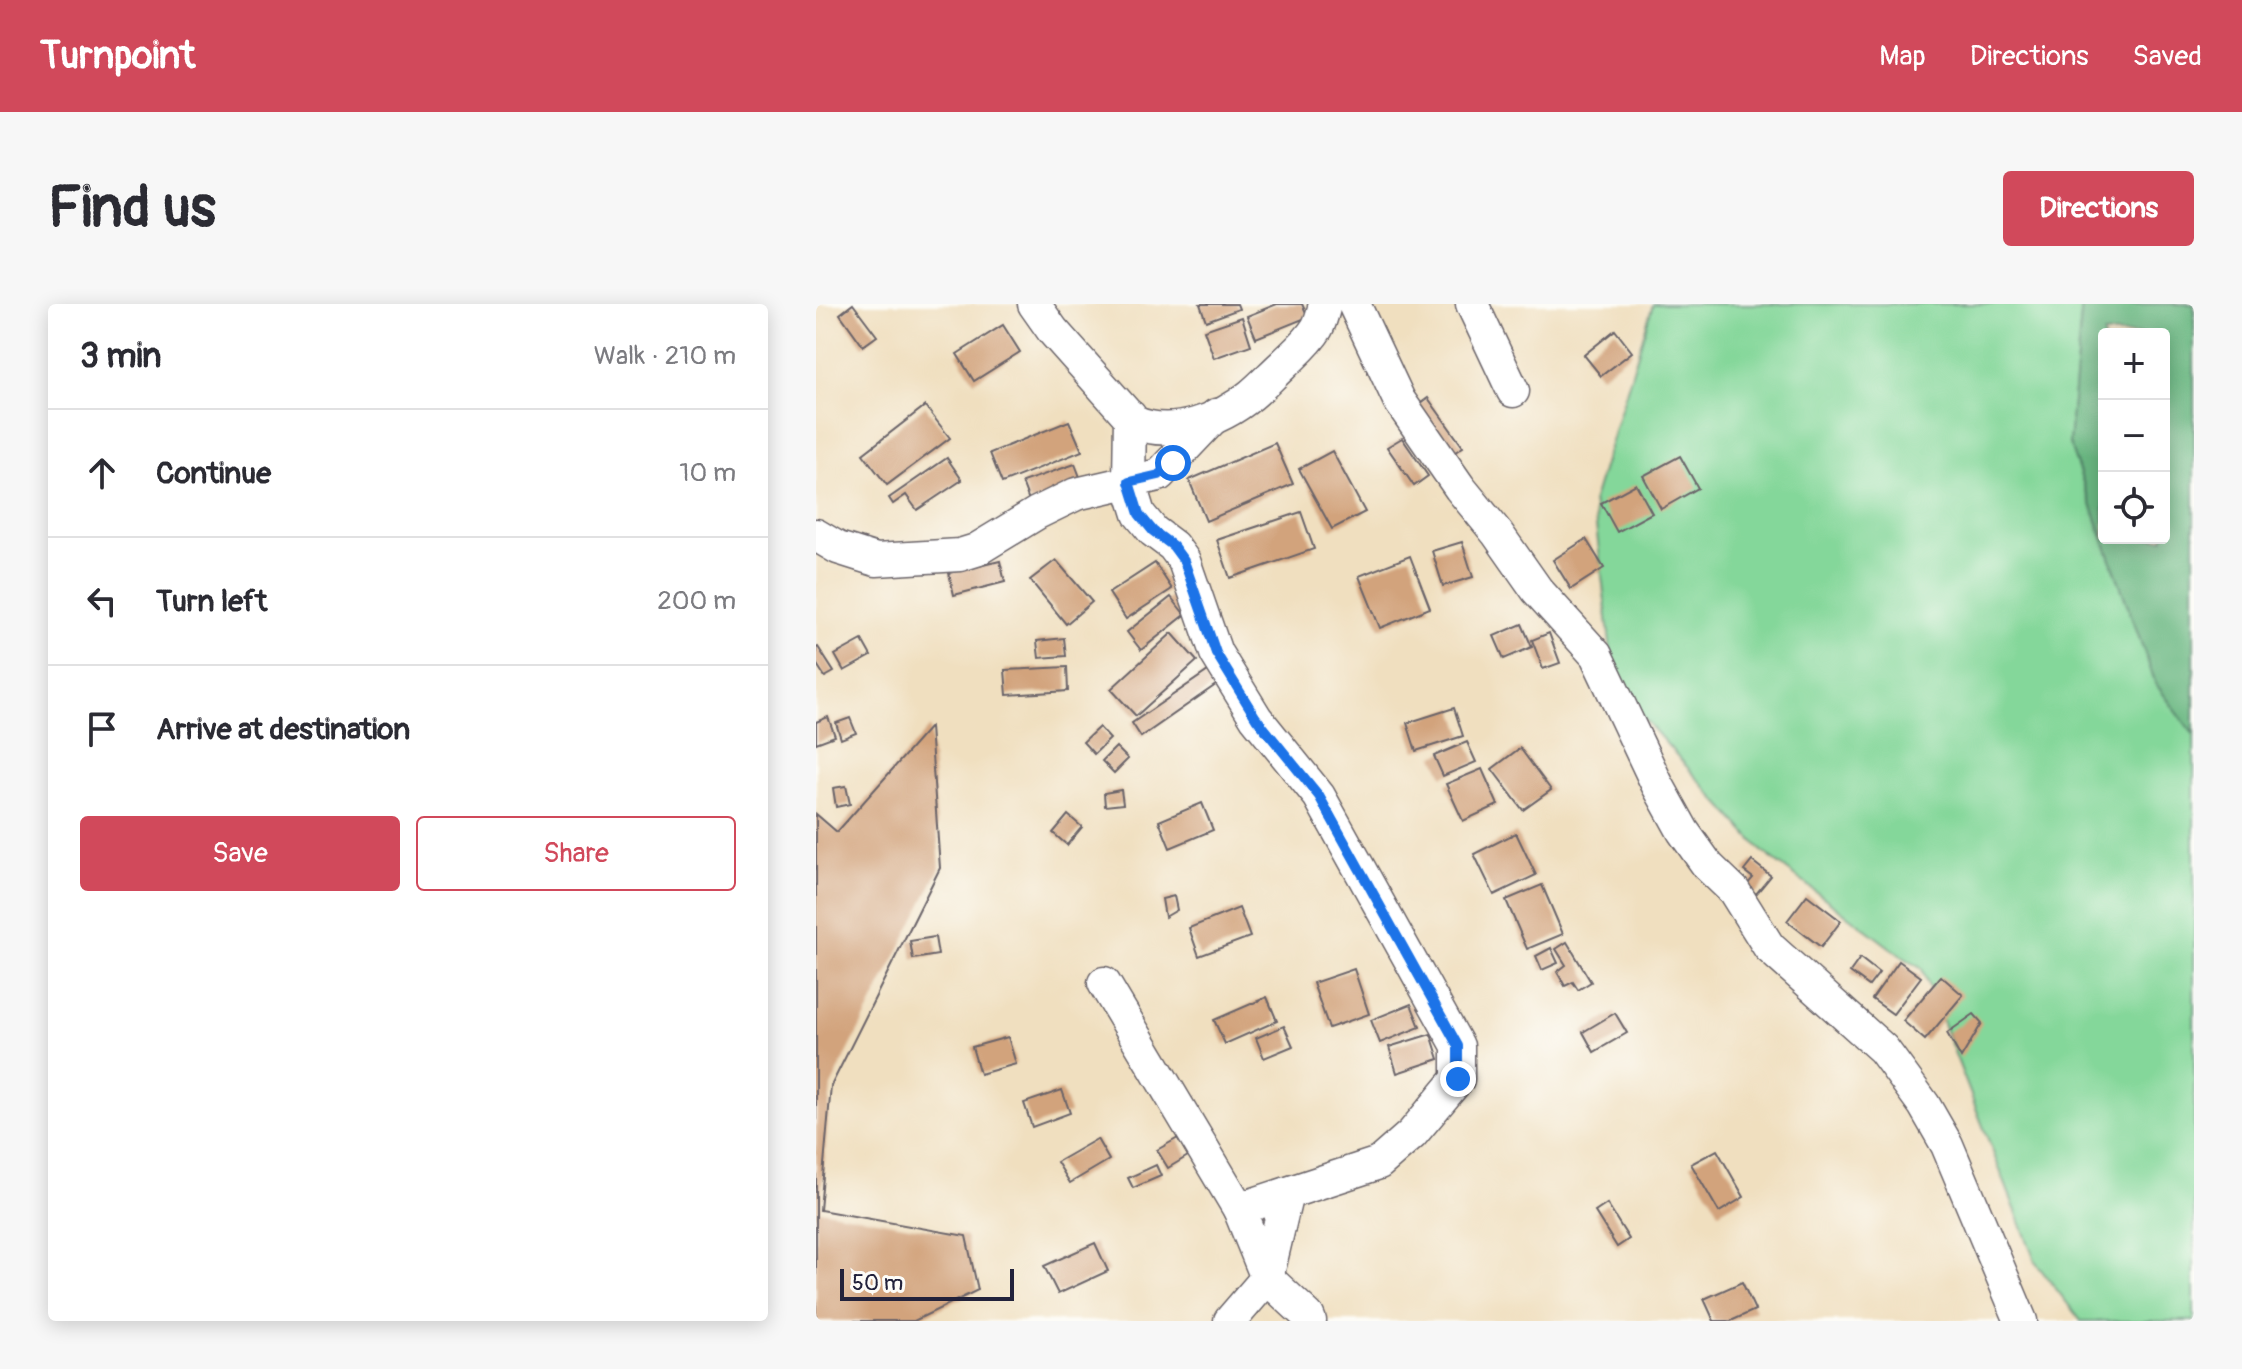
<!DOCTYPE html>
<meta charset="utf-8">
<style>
:root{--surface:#fff;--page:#f7f7f7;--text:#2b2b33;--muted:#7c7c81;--line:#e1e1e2;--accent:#d1495b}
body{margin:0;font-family:Pangolin,sans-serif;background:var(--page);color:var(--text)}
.controls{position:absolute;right:24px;top:24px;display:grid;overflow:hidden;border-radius:8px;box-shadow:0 4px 20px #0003}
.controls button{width:72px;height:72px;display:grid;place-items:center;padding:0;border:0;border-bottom:2px solid var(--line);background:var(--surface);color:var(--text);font:40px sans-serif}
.scale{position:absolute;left:24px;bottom:20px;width:174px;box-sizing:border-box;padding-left:8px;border:4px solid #22223b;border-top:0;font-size:22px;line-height:28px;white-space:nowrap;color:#22223b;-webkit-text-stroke:6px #fdfcf7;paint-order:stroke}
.stop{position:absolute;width:24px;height:24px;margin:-18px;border:6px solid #1a73e8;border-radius:50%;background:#fff}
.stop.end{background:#1a73e8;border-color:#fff;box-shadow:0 2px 8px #0008}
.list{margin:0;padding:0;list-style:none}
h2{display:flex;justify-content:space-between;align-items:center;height:104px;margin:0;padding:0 32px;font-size:34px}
h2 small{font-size:26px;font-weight:400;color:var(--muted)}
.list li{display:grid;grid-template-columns:52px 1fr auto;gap:24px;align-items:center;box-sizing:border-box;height:128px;padding:0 32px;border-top:2px solid var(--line)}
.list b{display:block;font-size:30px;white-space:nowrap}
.list em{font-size:26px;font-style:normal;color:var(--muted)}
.actions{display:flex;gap:16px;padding:24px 32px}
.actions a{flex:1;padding:18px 0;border:2px solid var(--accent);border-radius:8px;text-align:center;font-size:28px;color:var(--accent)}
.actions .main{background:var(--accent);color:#fff}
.icon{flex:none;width:44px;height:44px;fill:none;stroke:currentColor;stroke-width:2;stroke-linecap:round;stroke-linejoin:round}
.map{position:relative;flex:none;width:1378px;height:1017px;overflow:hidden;border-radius:8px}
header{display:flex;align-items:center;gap:48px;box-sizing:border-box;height:112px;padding:0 40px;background:var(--accent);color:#fff}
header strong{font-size:38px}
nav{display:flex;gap:44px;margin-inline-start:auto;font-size:28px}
.intro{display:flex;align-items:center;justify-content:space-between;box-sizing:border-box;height:192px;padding:0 48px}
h1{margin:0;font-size:56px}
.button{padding:20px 36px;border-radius:8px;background:var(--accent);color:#fff;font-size:28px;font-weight:700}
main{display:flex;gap:48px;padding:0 48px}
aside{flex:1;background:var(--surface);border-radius:8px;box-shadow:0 4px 20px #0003}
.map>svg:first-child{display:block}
</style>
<header>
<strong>Turnpoint</strong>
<nav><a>Map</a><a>Directions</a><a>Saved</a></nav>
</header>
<div class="intro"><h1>Find us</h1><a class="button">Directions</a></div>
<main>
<aside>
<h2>3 min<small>Walk · 210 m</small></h2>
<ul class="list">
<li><svg class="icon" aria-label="ahead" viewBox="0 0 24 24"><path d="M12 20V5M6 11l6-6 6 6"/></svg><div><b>Continue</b></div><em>10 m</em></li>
<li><svg class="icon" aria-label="left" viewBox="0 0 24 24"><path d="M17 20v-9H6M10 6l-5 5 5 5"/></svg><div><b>Turn left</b></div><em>200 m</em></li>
<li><svg class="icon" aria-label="arrive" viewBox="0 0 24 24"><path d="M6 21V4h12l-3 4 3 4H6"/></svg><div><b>Arrive at destination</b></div></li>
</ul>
<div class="actions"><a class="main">Save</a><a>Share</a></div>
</aside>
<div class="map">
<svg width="1378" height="1017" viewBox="0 0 1378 1017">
<rect width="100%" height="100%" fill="#fdfcf7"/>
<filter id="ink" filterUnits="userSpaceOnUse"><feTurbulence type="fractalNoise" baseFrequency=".0125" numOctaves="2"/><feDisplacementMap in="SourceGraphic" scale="16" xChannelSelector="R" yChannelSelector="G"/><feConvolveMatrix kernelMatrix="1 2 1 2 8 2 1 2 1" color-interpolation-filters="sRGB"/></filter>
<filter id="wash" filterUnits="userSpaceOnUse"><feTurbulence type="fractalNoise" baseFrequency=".006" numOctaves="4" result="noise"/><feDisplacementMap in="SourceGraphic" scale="32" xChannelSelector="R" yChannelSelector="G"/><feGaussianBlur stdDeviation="1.8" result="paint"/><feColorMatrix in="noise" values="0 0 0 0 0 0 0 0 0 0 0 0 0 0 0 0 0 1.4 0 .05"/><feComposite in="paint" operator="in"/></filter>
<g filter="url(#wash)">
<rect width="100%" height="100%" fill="#f0dfbf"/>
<polygon fill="#84d79a" stroke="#537c6a" stroke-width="2" points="837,0 1266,0 1253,139 1340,380 1378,431 1378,1017 1265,1017 1220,959 1106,665 1084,651 946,547 799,382 777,196"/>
<path fill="#6bb882" stroke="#466d5e" stroke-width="2" fill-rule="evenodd" d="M1266,0H1378V431L1340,380L1253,139ZM1288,30H1348V234H1288Z"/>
<g id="blocks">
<g fill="#d2a37c">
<polygon points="37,0 61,32 47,42 24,10"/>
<polygon points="384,0 421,0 423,5 390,17"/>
<polygon points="461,0 486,0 492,13 440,34 431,12"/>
<polygon points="426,13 435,41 398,54 388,26"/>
<polygon points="187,21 204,48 158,77 141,50"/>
<polygon points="799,26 816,48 785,72 768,51"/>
<polygon points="612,94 647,143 636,150 601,102"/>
<polygon points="109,102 134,134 71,181 47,150"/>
<polygon points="253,117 266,147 186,179 174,149"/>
<polygon points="586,134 612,172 598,182 571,143"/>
<polygon points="459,139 477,180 390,217 373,176"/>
<polygon points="516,147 549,208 516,225 483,165"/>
<polygon points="864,152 882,184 845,205 827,172"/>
<polygon points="131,154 146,176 101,206 90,191 77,200 73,194"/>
<polygon points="259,160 267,181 214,199 206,178"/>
<polygon points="820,180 836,209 801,228 785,199"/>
<polygon points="485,208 498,245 414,274 401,236"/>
<polygon points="770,235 788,264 755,285 737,256"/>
<polygon points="646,238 657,273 627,282 616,247"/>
<polygon points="594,252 614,304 564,324 543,272"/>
<polygon points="240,256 276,298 250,320 214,276"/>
<polygon points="184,257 189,278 138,291 133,269"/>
<polygon points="339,259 356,285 310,315 293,289"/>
<polygon points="355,293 369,311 325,346 311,328"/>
<polygon points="706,320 716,343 688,355 678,332"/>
<polygon points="356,329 381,357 320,412 295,385"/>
<polygon points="733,329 744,359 727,365 716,336"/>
<polygon points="248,334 250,352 223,354 221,337"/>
<polygon points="46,336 55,352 28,367 19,351"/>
<polygon points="2,343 18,368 9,373 0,359 0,344"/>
<polygon points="251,363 252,387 191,391 189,366"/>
<polygon points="395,365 404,378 325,433 316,419"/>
<polygon points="638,404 647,432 600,447 591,419"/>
<polygon points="12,413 19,432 0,439 0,418"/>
<polygon points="34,414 40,429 25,435 20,419"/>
<polygon points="114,423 124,564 15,782 4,906 150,932 162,986 98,1017 0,1017 0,510 21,528"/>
<polygon points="283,423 294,435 278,450 267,438"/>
<polygon points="651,438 660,458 627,472 618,452"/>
<polygon points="300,443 312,455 298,469 286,457"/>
<polygon points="704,444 735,486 707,506 676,465"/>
<polygon points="666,465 682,501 647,517 630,480"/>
<polygon points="30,482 34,500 20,503 17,484"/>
<polygon points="305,486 307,500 289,502 288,489"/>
<polygon points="386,499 397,526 354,544 343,517"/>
<polygon points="252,511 266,523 251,541 237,529"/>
<polygon points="700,529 720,571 678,591 658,550"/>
<polygon points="936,557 955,572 940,590 930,582 937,574 928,567"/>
<polygon points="726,581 747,630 711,645 690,596"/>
<polygon points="991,591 1025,617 1005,643 971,617"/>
<polygon points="358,592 361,606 349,613 346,595"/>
<polygon points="423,604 434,633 383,652 373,624"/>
<polygon points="119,633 122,651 97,655 94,637"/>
<polygon points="751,638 775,678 762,686 757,678 749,682 741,668 750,661 740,645"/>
<polygon points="735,644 742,659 726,666 720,652"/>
<polygon points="1044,654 1063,669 1053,682 1034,668"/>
<polygon points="1083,657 1105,673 1077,710 1056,695"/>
<polygon points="538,665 553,710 513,724 497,679"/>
<polygon points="1125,672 1147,691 1109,736 1087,717"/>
<polygon points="451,693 461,717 409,740 398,716"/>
<polygon points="595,700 604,723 564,739 555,716"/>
<polygon points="799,709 811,729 778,748 767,728"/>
<polygon points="1158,710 1166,719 1145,754 1131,729"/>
<polygon points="468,722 477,742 448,754 440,734"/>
<polygon points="615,730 623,755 581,769 573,743"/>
<polygon points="192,733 200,760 164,770 156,743"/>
<polygon points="246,786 254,809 216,823 208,799"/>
<polygon points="362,834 372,852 352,864 341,846"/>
<polygon points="281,835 293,856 254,879 241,858"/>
<polygon points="901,846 928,893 903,908 875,860"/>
<polygon points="340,861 345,872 317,884 312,874"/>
<polygon points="791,900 813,935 801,943 779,908"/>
<polygon points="279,939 292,967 242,990 228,962"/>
<polygon points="926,978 939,1006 915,1017 898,1017 888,995"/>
</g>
</g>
</g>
<g filter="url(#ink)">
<use href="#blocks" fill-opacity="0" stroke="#6a6469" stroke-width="2"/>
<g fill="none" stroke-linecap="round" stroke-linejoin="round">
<g stroke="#6a6469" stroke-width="35">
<g id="minor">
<path d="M218,0L237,27L318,118C355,135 405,116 435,91C446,82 456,71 467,61C479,49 492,39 501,24C505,17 507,8 509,0"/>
<polyline points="538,0 583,96 644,184 681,229 721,286 780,351 841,480 867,527 892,562 918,587 953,643 1067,745 1108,801 1131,841 1205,1017"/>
<polyline points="656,0 697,87"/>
<polyline points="314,112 313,178 323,210 337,227 357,242 368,257 400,349 440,414 503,492 642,742 642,775 596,830 563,859 423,905 451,974 471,889"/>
<polyline points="0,231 22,244 60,256 144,251 160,246 221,209 260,190 343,171 400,111"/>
<polyline points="288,679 423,905"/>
<polyline points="414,1017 451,974 492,1012 494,1017"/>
</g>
</g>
<use href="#minor" stroke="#fff" stroke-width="32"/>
</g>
</g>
<g fill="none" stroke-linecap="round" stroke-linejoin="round" filter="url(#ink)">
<polyline stroke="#1a73e8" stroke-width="10" points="357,159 343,171 313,178 323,210 337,227 357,242 368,257 400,349 440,414 503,492 642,742 642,775"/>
</g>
</svg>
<div class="controls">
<button>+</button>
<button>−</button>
<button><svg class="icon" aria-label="locate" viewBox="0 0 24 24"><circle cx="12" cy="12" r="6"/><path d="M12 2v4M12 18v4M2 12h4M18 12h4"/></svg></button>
</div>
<div class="scale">50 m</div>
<div class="stop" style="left:357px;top:159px"></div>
<div class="stop end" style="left:642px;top:775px"></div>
</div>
</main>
